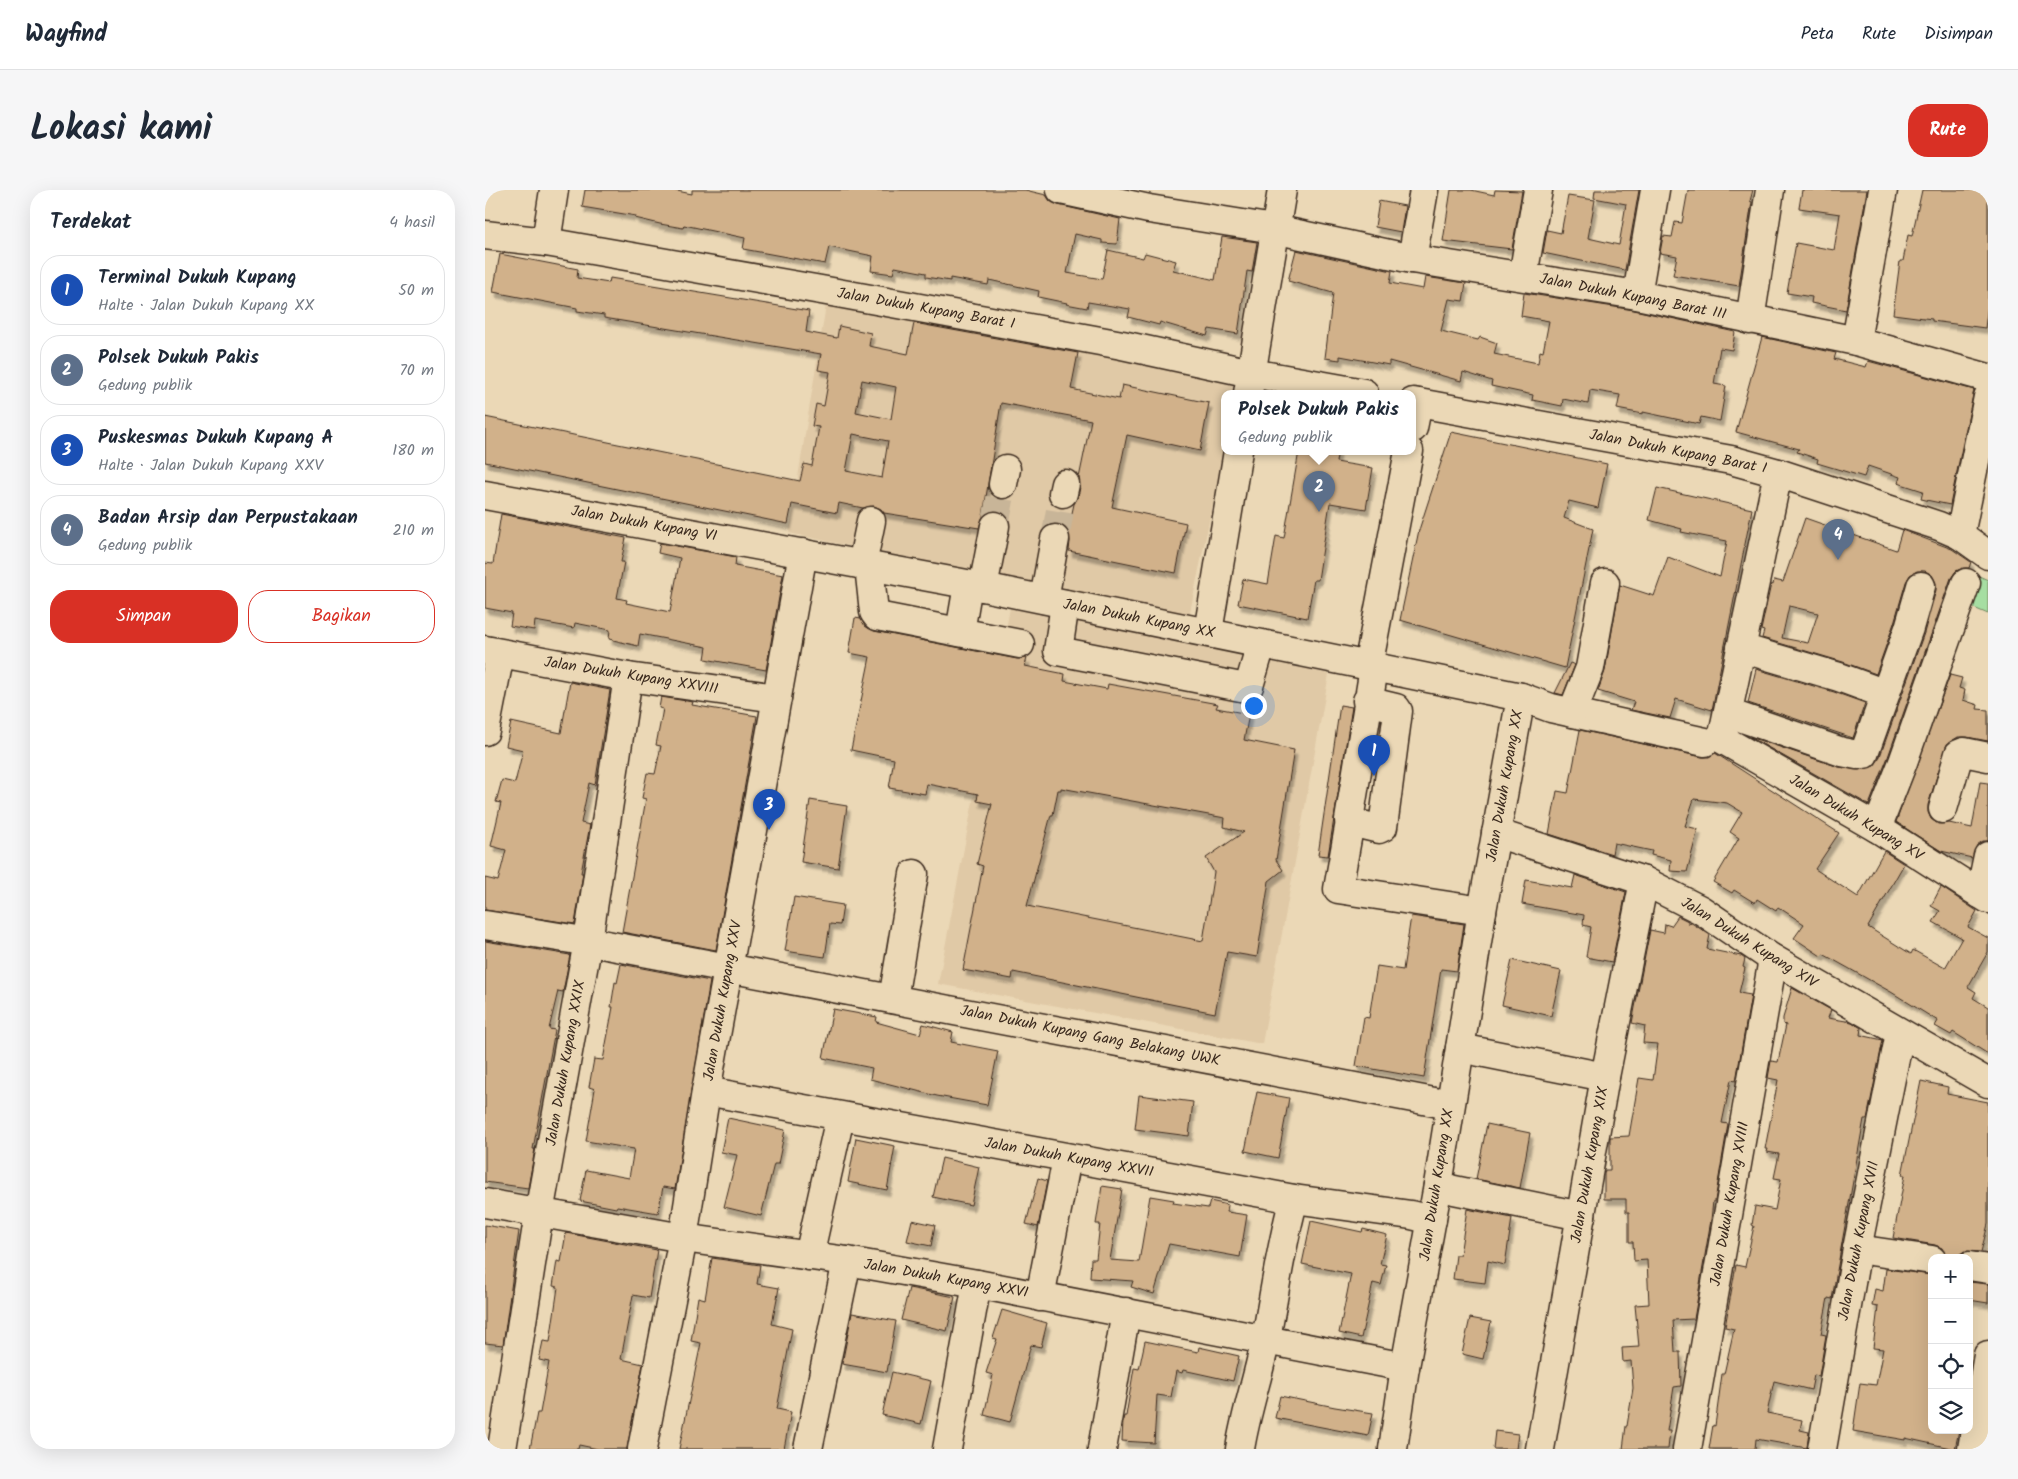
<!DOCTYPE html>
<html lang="id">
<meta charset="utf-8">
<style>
:root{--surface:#fff;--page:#f6f6f7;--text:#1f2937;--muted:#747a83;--line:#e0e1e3;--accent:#d93025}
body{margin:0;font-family:Kalam,sans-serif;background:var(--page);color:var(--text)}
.controls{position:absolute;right:15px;bottom:15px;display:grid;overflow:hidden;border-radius:10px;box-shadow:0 5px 20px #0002}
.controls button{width:45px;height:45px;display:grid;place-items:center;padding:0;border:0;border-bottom:1px solid var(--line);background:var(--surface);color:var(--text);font:25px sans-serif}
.you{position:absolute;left:768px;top:515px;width:18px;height:18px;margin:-12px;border:4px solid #fff;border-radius:50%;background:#1a73e8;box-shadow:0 0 0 8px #1a73e833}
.badge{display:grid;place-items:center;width:32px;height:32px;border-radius:50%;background:var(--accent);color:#fff;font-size:16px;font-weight:700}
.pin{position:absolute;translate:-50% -41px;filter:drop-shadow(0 1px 2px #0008)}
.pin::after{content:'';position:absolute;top:26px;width:18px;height:15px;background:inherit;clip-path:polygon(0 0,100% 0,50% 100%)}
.popup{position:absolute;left:736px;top:200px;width:195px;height:65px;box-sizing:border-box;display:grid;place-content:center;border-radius:10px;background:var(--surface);filter:drop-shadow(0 1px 4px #0005);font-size:16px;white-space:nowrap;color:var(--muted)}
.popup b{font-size:19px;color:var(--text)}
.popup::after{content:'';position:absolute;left:50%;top:100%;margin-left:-10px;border:10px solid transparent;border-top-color:var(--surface)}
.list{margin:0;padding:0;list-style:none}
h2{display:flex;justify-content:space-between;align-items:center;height:65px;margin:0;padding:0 20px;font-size:21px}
h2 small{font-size:16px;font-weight:400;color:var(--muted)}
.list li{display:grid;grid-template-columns:32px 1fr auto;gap:15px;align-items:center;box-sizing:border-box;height:70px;margin:0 10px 10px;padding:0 10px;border:1px solid var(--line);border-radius:20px}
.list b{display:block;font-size:19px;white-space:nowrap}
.list p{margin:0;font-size:16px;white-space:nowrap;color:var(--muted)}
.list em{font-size:16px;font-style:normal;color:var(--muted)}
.actions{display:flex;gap:10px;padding:15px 20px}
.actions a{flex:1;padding:11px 0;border:1px solid var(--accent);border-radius:20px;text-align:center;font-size:18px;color:var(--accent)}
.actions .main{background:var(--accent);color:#fff}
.icon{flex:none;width:28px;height:28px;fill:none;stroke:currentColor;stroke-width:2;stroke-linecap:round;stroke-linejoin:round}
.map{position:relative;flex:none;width:1503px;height:1259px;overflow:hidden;border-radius:20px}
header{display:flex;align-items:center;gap:30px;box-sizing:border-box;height:70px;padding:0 25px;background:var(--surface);border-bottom:1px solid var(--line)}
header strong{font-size:24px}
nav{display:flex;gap:28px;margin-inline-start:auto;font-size:18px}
.intro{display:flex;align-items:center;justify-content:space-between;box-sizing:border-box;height:120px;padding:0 30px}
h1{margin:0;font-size:35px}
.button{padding:12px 22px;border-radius:20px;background:var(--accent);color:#fff;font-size:18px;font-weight:700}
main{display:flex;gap:30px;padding:0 30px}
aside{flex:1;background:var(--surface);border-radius:20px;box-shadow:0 5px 20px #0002}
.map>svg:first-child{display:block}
</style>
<header>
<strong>Wayfind</strong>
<nav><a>Peta</a><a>Rute</a><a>Disimpan</a></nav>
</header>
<div class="intro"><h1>Lokasi kami</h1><a class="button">Rute</a></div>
<main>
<aside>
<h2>Terdekat<small>4 hasil</small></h2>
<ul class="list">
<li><span class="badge" style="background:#1a4fb4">1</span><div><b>Terminal Dukuh Kupang</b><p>Halte · Jalan Dukuh Kupang XX</p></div><em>50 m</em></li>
<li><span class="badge" style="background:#5c6f8a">2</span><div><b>Polsek Dukuh Pakis</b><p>Gedung publik</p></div><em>70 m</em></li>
<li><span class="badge" style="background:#1a4fb4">3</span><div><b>Puskesmas Dukuh Kupang A</b><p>Halte · Jalan Dukuh Kupang XXV</p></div><em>180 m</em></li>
<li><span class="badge" style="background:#5c6f8a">4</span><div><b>Badan Arsip dan Perpustakaan</b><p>Gedung publik</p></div><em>210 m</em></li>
</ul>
<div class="actions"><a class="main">Simpan</a><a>Bagikan</a></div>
</aside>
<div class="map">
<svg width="1503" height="1259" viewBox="0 0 1503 1259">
<defs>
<filter id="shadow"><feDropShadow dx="3" dy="5.5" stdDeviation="1" flood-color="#0004"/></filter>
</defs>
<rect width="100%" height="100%" fill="#ebd8b6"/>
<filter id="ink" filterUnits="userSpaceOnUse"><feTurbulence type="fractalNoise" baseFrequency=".02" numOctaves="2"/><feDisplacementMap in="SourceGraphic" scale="10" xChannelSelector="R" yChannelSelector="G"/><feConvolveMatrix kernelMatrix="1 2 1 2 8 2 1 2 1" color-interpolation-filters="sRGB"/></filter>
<g filter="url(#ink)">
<polygon fill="#e0c9a6" points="342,109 755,188 752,203 740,203 740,257 699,450 844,484 777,854 453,794 530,392 304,343"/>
<polygon fill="#a6dea2" stroke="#708460" points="1494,386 1503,390 1503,424 1482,415"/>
<g fill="#d1b18a" stroke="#3b2a1e" fill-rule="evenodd" filter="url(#shadow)">
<polygon points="100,0 187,0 207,4 207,0 540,0 561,5 565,11 573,15 635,29 632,54 617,53 617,50 590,44 582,83 617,89 623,60 658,68 660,63 691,71 688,80 730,90 737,47 772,52 767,82 762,81 753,144 724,139 722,146 675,132 674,135 643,127 645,119 603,112 602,118 581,114 582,113 553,107 554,101 504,90 503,95 465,88 465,91 441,87 441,83 410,77 408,84 386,81 388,66 344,57 340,74 258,59 260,48 199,35 198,38 175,34 150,28 151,26 97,17"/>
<polygon points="966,0 986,0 1009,5 1010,0 1037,1 1027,59 958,51"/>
<polygon points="1110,0 1154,0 1140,80 1058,63 1062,40 1076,43 1083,6 1110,10 1103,48 1134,55 1141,14 1109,8"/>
<polygon points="1203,0 1268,0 1265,11 1267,12 1254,96 1188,85 1192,66 1175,63 1178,46 1187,47 1190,32 1197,33"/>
<polygon points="1317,0 1382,0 1361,120 1326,113 1327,107 1302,103 1311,53 1349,60 1355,24 1314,18"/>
<polygon points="1437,0 1503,0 1503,114 1500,138 1447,131 1447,129 1408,124 1415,71 1418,71 1423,45 1427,46"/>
<polygon points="894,11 920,16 916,42 890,37"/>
<polygon points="811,60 907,81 905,93 938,99 940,87 981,93 978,111 964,109 956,141 993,150 995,147 1012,153 1009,164 1053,173 1055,161 1058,162 1064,131 1036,126 1039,103 1149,120 1250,142 1247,160 1235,158 1229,194 1241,196 1235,231 1216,227 1214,234 1158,222 1158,224 1132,219 1135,205 1105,200 1103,214 1078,209 1077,216 1047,210 1048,205 1006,196 1007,191 978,182 976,191 904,171 904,175 855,166 855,170 840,168 848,103 803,91"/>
<path d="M15,64L93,79L92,88L124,93L125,88L324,121L321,142L352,148L354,136L386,143L384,156L423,164L429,133L593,163L586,199L634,209L637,195L724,213L715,261L642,245L627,317L701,333L691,383L584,361L585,351L583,341L589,314L593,307L595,297L594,288L606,230L516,213L498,326L494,338L399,323L396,319L389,316L378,318L354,313L352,323L307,314L303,334L0,272V227L315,291L319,274L327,276L334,237L327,236L331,214L339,216L345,182L333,180L336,164L119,128V125L92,121V118L8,102ZM377,190L411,197L406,229L371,222ZM368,244L403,251L397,288L361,281Z"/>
<polygon points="1277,147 1351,163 1349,169 1381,177 1383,171 1489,200 1465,315 1436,309 1438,301 1413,293 1415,287 1383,276 1379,287 1332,273 1333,269 1312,262 1314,259 1251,242"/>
<polygon points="966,242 1122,274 1113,318 1084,311 1079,328 1108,339 1080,478 915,430 934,340"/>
<polygon points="814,261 853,261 851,272 888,278 881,319 845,313 833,390 829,390 822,428 753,414 758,389 783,394 791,346 799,348"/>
<polygon points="1172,298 1267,319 1227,520 1191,509 1185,528 1146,520 1149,512 1113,501 1120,481 1135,395 1169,406 1183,367 1235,387 1242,351 1196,342 1197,339 1164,330"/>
<polygon points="16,324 141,348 136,372 139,372 132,408 142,410 141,413 185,422 195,368 173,363 175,353 251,367 250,376 298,385 281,480 220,469 222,457 155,444 153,456 124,449 125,440 90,433 89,438 50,431 49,440 25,436 27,423 0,418 0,373 8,374"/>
<path d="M1320,328L1411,360L1417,340L1467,359L1486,372L1484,378H1478L1471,381L1466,388L1403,567L1384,615L1265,547L1354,577L1374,580L1389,576L1394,569L1439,443L1451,400V393L1447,385L1440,381H1432L1425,385L1421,392L1409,433L1391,484L1358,472L1277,448L1279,441L1276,440L1286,394L1288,395L1289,390L1298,392ZM1304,416L1333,423L1323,453L1297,448Z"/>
<path d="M370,428L376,429L380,436L389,441L532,469L542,468L540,476L580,484L579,491L622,499L623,494L733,514L731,518L764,524L759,550L809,560L791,670L798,680L784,691L772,767L742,762L730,823L528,782L527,789L478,780L498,676L492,674L507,614L492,611L493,604L442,594L440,604L404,598L409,569L366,560L385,467L364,463ZM576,598L740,628L739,637L759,642L721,668L729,682L718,751L542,716L566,625H568L573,600H576Z"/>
<polygon points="1085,473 1090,475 1078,505 1070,503"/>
<polygon points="1271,479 1349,502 1380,513 1368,548 1263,513"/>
<polygon points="1465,485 1477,488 1474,498 1480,500 1478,510 1493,515 1492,519 1503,520 1503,551 1482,547 1473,547 1462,554 1443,615 1443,622 1446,629 1453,634 1464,633 1487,638 1495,592 1503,593 1503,651 1498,651 1492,655 1487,668 1456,661 1411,632"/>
<polygon points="85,492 125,500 110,595 104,593 96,633 105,635 96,683 98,683 90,734 0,720 0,688 13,691 21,660 6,656 16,613 11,612 17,590 30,593 38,560 21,556 26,532 76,543"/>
<polygon points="176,507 208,512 207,515 272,526 231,760 137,742 161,609 157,608 162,583 170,584 176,556 171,555 178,519 174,518"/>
<polygon points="855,515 867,517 843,666 833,665"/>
<polygon points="1095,540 1217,567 1224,567 1230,563 1354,643 1330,679 1373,707 1399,661 1419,674 1383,737 1426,764 1428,760 1460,778 1477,748 1448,732 1455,721 1446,716 1456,697 1492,721 1483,737 1503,748 1503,762 1483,797 1491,802 1488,808 1503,817 1503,864 1468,842 1466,845 1450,836 1453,831 1406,802 1338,764 1336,766 1309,748 1319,734 1293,717 1291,721 1272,709 1270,713 1249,700 1247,703 1228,692 1254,648 1245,642 1257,622 1242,613 1209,609 1200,636 1213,639 1202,682 1185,681 1186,670 1166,665 1167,661 1129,653 1127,664 1064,644 1072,601 1083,603"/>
<polygon points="325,610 362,616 353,678 316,672"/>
<polygon points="1090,685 1141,702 1127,772 1101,767 1106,737 1098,735 1099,725 1037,714 1041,690 1087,698"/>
<polygon points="309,707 358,715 355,735 345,734 340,767 300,761"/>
<polygon points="926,726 979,734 972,781 956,779 939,888 871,876 879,827 884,828 892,776 918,780"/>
<polygon points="1193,726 1203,731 1203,735 1205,732 1225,745 1222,759 1256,766 1260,769 1258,777 1260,778 1254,803 1266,805 1251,891 1246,890 1237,933 1243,934 1230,1011 1228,1011 1226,1030 1209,1129 1188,1130 1190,1162 1195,1162 1196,1196 1189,1197 1182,1241 1185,1241 1183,1259 1138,1259 1141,1236 1142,1236 1148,1198 1146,1171 1138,1172 1137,1158 1154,1157 1150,1115 1164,1114 1162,1070 1149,1071 1148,1052 1144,1052 1144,1022 1141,1022 1141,1009 1119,1009 1119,984 1120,980 1125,980 1125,947 1144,946 1154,888 1168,890 1173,854 1158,853 1160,836 1147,833 1165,740 1179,743 1180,734 1186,736"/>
<polygon points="0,751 85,765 78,802 73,801 64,839 70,840 48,959 50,959 43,998 0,992"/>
<polygon points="1027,770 1076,781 1066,826 1017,815"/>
<polygon points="136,774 225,791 190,999 178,997 173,1023 132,1016 131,1018 95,1011 101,980 144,988 149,959 101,951 110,899 104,897 109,869 118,870 128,817 126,817 130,792 132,793"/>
<polygon points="1307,798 1346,820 1343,828 1367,832 1376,838 1375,845 1398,850 1383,924 1382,929 1379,929 1347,1109 1343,1108 1336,1144 1341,1145 1334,1186 1329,1185 1326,1200 1289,1191 1282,1223 1317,1230 1315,1240 1324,1242 1322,1258 1271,1249 1270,1259 1224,1259 1228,1235 1230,1236 1237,1184 1239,1184 1249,1139 1240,1137 1251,1075 1260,1077 1269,1036 1267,1035 1270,1016 1290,1020 1296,989 1289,988 1294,964 1282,962 1283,959 1280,959 1293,890 1283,888 1286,871 1293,872 1301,835 1298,834 1298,828"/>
<polygon points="348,819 392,827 391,832 435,844 438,834 468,842 466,852 513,861 502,915 452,906 385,889 387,878 338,868"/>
<polygon points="1436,891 1463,897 1462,904 1503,912 1503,1034 1496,1062 1479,1061 1471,1068 1462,1068 1457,1058 1450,1055 1408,1048 1420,985 1417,985"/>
<polygon points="772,902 804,908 793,968 760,961"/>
<polygon points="654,905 708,912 704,946 650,939"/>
<polygon points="243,928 300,940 293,974 289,974 276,1026 239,1017 252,965 236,962"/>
<polygon points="1002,934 1045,943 1035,998 991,989"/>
<polygon points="371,948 410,956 402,1000 363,992"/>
<polygon points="457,968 494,977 486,1015 448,1007"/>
<polygon points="553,988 562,991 553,1037 541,1034"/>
<polygon points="617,996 637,999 625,1070 654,1072 665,1006 689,1010 688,1013 723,1018 725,1011 743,1015 742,1022 762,1025 755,1067 684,1054 669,1104 646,1097 648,1091 605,1088 606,1069 611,1069 615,1034 611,1034"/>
<polygon points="982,1019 1027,1028 1020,1075 1003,1071 1000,1093 968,1089 971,1065 975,1065"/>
<polygon points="427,1030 450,1035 446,1056 422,1051"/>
<polygon points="826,1031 877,1042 878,1039 902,1045 895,1074 901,1075 896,1095 888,1093 876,1148 854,1143 866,1084 817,1074"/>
<polygon points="0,1035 34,1041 18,1155 0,1153"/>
<polygon points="81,1043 172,1060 164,1108 148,1105 136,1169 158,1174 142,1259 113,1259 94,1255 93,1259 45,1259 52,1223 55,1223 64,1172 54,1170 58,1151 65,1152 73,1097 68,1096 72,1071 76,1072"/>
<polygon points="227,1068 275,1075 272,1094 294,1098 287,1134 307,1139 292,1219 306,1222 299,1259 194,1259 216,1153 206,1151 213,1107 220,1109"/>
<polygon points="1401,1079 1447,1085 1447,1240 1474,1240 1470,1259 1420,1248 1420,1250 1368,1241 1375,1193 1391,1195 1398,1159 1388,1158 1393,1117 1387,1116 1390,1099 1398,1101"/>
<polygon points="1484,1092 1503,1094 1503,1113 1484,1110"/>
<polygon points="424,1098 470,1107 462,1141 416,1130"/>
<polygon points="517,1120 562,1133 556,1157 546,1155 525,1232 499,1225 508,1185 501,1183 512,1149 508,1148"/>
<polygon points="367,1123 411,1131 402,1182 357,1174"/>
<polygon points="985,1128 1006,1132 998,1169 977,1164"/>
<polygon points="660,1151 713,1162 714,1157 754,1166 748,1191 698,1180 697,1183 691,1181 686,1207 672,1205 669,1253 637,1251 638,1230 639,1226 641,1226 649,1178 654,1179"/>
<polygon points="407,1182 446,1191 436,1234 397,1225"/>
<polygon points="795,1206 850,1217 888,1223 883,1246 790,1228"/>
<polygon points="1010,1241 1033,1244 1031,1259 1008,1259"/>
</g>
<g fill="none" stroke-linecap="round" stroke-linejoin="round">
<g stroke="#c8b598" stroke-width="28" stroke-dasharray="28 14" stroke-linecap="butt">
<polyline points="510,336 518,294"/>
<polyline points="570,349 578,303"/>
</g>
<g stroke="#3b2a1e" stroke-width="31">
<g id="minor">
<polyline points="576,0 664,19 789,39 927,69 1152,105 1371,151 1503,188"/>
<polyline points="0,45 61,52 336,100 637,155 766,183 879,203"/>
<polyline points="61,52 69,0"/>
<polyline points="927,69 939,0"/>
<polyline points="1038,86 1053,0"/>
<polyline points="1152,105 1170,0"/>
<polyline points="1265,130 1285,0"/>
<polyline points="1371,151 1398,0"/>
<polyline points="763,203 797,0"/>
<polyline points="928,212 1246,270 1293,283 1454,336 1475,345 1503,365"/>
<polyline points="928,238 933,213"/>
<polyline points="1293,283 1237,549 1392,638 1503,709"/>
<polyline points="518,294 521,279"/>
<polyline points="578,303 580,294"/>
<polyline points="0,305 498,397 1036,507 997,721 953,995 920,1177 908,1259"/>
<polyline points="1475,345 1503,207"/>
<polyline points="377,375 386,331"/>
<polyline points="384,376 389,422 392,426 535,454"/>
<polyline points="498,397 510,336"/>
<polyline points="559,409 570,349"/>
<polyline points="580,414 573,461 761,498 764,496 776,455"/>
<polyline points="475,442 483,395"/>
<polyline points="723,442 753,261"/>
<polyline points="1256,458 1354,487 1400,504"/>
<polyline points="0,460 143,487 292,508"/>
<polyline points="883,477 924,261"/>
<polyline points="1036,507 1066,518 1220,552"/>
<polyline points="882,511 911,518 913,521 898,637 894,639 865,632 864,630 889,478"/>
<polyline points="1087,523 1105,478 1120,393"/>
<polyline points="1243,523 1357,562 1372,565 1379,564 1424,438 1436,396"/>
<polyline points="0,541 15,464"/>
<polyline points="1458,619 1474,564 1479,562 1503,567"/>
<polyline points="865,632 853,699 997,721"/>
<polyline points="1392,638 1418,572 1481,393"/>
<polyline points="1011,643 1159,691 1216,720 1288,769 1503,893"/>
<polyline points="1495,704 1503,666"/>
<polyline points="0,735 111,753 965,915"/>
<polyline points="408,809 429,684"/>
<polyline points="975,858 1120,887"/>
<polyline points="221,901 809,1009 926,1025 947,1030"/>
<polyline points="953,995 969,1000 1096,1026"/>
<polyline points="0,1013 198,1048 362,1071 492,1094 920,1177"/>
<polyline points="1372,1059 1447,1070"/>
<polyline points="324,1066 355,927"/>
<polyline points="1484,1076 1503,1079"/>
<polyline points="555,1107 582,968"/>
<polyline points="17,1259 54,1023 103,751 143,487"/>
<polyline points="157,1259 198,1048 221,901 318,363"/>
<polyline points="323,1259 362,1071"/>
<polyline points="462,1259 492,1094"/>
<polyline points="617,1259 641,1122"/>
<path d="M755,1259C761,1221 774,1185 781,1148C790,1101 796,1055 809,1009"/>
<polyline points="1055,1259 1120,887 1159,691"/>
<polyline points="1202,1259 1288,769"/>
<polyline points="1337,1259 1372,1059 1415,843"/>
<polyline points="1487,1259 1503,1165"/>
</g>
</g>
<use href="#minor" stroke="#ebd8b6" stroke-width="28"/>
</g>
</g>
<g text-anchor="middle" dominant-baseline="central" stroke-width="5" stroke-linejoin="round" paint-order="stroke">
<g font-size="15" fill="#3b2a1e" stroke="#ebd8b6">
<text transform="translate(1148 107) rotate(11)">Jalan Dukuh Kupang Barat III</text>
<text transform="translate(441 119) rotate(10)">Jalan Dukuh Kupang Barat I</text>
<text transform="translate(1193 262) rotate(11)">Jalan Dukuh Kupang Barat I</text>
<text transform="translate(159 334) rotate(10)">Jalan Dukuh Kupang VI</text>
<text transform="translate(654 429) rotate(11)">Jalan Dukuh Kupang XX</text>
<text transform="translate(146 486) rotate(9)">Jalan Dukuh Kupang XXVIII</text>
<text transform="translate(1020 596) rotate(-80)">Jalan Dukuh Kupang XX</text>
<text transform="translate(1371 628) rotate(31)">Jalan Dukuh Kupang XV</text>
<text transform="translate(1264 753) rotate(32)">Jalan Dukuh Kupang XIV</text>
<text transform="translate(238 811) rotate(-80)">Jalan Dukuh Kupang XXV</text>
<text transform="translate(605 846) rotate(11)">Jalan Dukuh Kupang Gang Belakang UWK</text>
<text transform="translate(81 873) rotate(-80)">Jalan Dukuh Kupang XXIX</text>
<text transform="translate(584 968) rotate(10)">Jalan Dukuh Kupang XXVII</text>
<text transform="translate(1105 975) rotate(-80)">Jalan Dukuh Kupang XIX</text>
<text transform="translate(952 995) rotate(-81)">Jalan Dukuh Kupang XX</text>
<text transform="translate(1245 1014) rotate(-80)">Jalan Dukuh Kupang XVIII</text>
<text transform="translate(1374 1051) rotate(-79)">Jalan Dukuh Kupang XVII</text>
<text transform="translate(461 1089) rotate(10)">Jalan Dukuh Kupang XXVI</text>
</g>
</g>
</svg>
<div class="controls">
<button>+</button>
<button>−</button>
<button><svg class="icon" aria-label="locate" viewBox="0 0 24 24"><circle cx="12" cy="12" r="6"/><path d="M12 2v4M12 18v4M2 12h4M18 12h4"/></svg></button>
<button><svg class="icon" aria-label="layers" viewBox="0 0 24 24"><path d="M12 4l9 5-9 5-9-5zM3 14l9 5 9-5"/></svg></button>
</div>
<div class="you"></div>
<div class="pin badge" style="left:889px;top:586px;background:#1a4fb4">1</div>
<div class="pin badge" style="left:834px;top:322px;background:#5c6f8a">2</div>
<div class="popup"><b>Polsek Dukuh Pakis</b>Gedung publik</div>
<div class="pin badge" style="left:284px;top:640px;background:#1a4fb4">3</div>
<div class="pin badge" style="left:1353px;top:370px;background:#5c6f8a">4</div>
</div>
</main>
